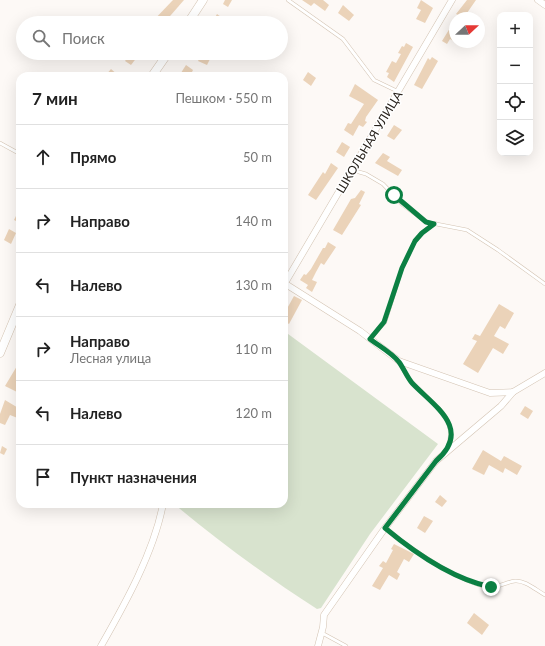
<!DOCTYPE html>
<html lang="ru">
<meta charset="utf-8">
<style>
:root{--surface:#fff;--page:#f6f6f6;--text:#222;--muted:#767676;--line:#e0e0e0}
body{margin:0;font-family:Lato,sans-serif;background:var(--page);color:var(--text)}
.controls{position:absolute;right:12px;top:12px;display:grid;overflow:hidden;border-radius:8px;box-shadow:0 4px 16px #0002}
.controls button{width:36px;height:36px;display:grid;place-items:center;padding:0;border:0;border-bottom:1px solid var(--line);background:var(--surface);color:var(--text);font:20px sans-serif}
.compass{position:absolute;left:449px;top:12px;width:36px;height:36px;border-radius:50%;background:var(--surface);box-shadow:0 4px 16px #0002;rotate:68deg}
.stop{position:absolute;width:12px;height:12px;margin:-9px;border:3px solid #0b8043;border-radius:50%;background:#fff}
.stop.end{background:#0b8043;border-color:#fff;box-shadow:0 1px 4px #0008}
.list{margin:0;padding:0;list-style:none}
h2{display:flex;justify-content:space-between;align-items:center;height:52px;margin:0;padding:0 16px;font-size:17px}
h2 small{font-size:13px;font-weight:400;color:var(--muted)}
.list li{display:grid;grid-template-columns:26px 1fr auto;gap:12px;align-items:center;box-sizing:border-box;height:64px;padding:0 16px;border-top:1px solid var(--line)}
.list b{display:block;font-size:15px;white-space:nowrap}
.list p{margin:0;font-size:13px;white-space:nowrap;color:var(--muted)}
.list em{font-size:13px;font-style:normal;color:var(--muted)}
.icon{flex:none;width:22px;height:22px;fill:none;stroke:currentColor;stroke-width:2;stroke-linecap:round;stroke-linejoin:round}
.map{position:relative;flex:none;width:545px;height:646px;overflow:hidden}
.search{position:absolute;background:var(--surface);box-shadow:0 4px 16px #0002;left:16px;top:16px;width:272px;height:44px;display:flex;align-items:center;gap:10px;box-sizing:border-box;padding:0 14px;border-radius:22px;color:var(--muted);font-size:15px}
.panel{position:absolute;background:var(--surface);box-shadow:0 4px 16px #0002;left:16px;top:72px;width:272px;height:436px;border-radius:12px}
.map>svg:first-child{display:block}
</style>
<div class="map">
<svg width="545" height="646" viewBox="0 0 545 646">
<rect width="100%" height="100%" fill="#fdf9f6"/>
<path fill="#d8e3ce" d="M284,331L438,444L370,534L321,608L317,609C267,577 220,542 174,504H284Z"/>
<g fill="#ebd3b9">
<polygon points="173,0 184,0 164,23 151,23"/>
<polygon points="225,0 232,0 228,7 223,4"/>
<polygon points="302,0 323,0 329,5 325,11 314,3 311,6"/>
<polygon points="421,0 433,8 425,23 416,19 421,10 417,8"/>
<polygon points="467,0 476,0 467,13 475,18 464,18 456,14"/>
<polygon points="343,5 354,15 349,21 338,13"/>
<polygon points="217,14 221,17 218,23 215,23 213,21"/>
<polygon points="455,20 455,42 450,39 447,44 442,41"/>
<polygon points="406,43 413,47 394,82 387,77 389,73 386,72 392,61 396,63 401,54 398,53 402,46 404,47"/>
<polygon points="131,53 135,53 138,56 131,65 125,61"/>
<polygon points="202,53 213,53 207,65 198,61"/>
<polygon points="432,57 438,61 422,89 414,85 428,58 430,60"/>
<polygon points="186,65 193,70 190,76 179,76"/>
<polygon points="111,69 119,76 105,76"/>
<polygon points="308,72 316,78 311,86 303,80"/>
<polygon points="355,84 378,100 366,117 365,121 367,122 363,127 359,125 353,136 344,130 348,123 351,124 364,104 349,96"/>
<polygon points="394,125 402,130 394,140 387,136"/>
<polygon points="342,142 350,147 344,157 336,152"/>
<polygon points="383,153 390,157 387,161 402,170 398,176 375,163"/>
<polygon points="331,163 338,168 316,200 308,195 323,172 325,174"/>
<polygon points="361,190 365,192 359,204 361,205 342,235 333,230 351,199 355,198"/>
<polygon points="20,208 20,223 14,220"/>
<polygon points="9,229 16,233 11,244 4,240"/>
<polygon points="328,242 336,247 324,265 321,263 316,272 312,280 317,282 312,292 306,288 308,285 300,280 304,274 306,275 311,269 323,248 325,248"/>
<polygon points="294,296 302,300 289,324 284,321 284,314"/>
<polygon points="499,304 514,313 505,329 500,326 494,336 509,344 503,354 493,348 478,373 463,364 477,341 472,339 475,334 480,336"/>
<polygon points="20,361 20,392 18,391 17,392 5,386"/>
<polygon points="5,400 20,409 20,419 10,415 5,425 0,423 0,414"/>
<polygon points="525,406 533,411 528,419 520,414"/>
<polygon points="2,446 7,449 4,455 0,453"/>
<polygon points="483,450 501,461 504,456 522,466 517,475 505,468 503,473 489,465 484,475 472,469"/>
<polygon points="440,495 447,501 442,507 435,502"/>
<polygon points="424,516 433,521 425,533 417,528"/>
<polygon points="394,544 414,554 409,562 404,559 397,572 400,574 397,580 389,575 380,590 372,586 383,568 379,566 383,561 386,563 393,550 391,549"/>
<polygon points="474,613 489,625 482,635 467,623"/>
</g>
<g fill="none" stroke-linecap="round" stroke-linejoin="round">
<g stroke="#d3c3b2" stroke-width="4">
<g id="lane">
<polyline points="288,0 343,39 374,80 399,92"/>
<polyline points="0,143 20,154"/>
<polyline points="352,170 366,174 383,184 403,205 426,222 467,230 498,250 545,284"/>
<polyline points="370,339 385,322 402,268 415,241 422,233 435,223"/>
<path d="M399,361C403,368 406,377 412,382C432,405 460,415 447,450"/>
<path d="M385,528C405,545 466,587 491,587C499,587 507,582 515,581C525,580 536,590 545,595"/>
<polyline points="322,633 346,646"/>
</g>
</g>
<g stroke="#d3c3b2" stroke-width="7">
<g id="street">
<polyline points="538,0 545,5"/>
<polyline points="284,283 360,331 399,361 490,393 513,392 545,373"/>
<polyline points="285,283 452,0"/>
<path d="M101,646C125,604 154,552 163,504"/>
<polyline points="318,646 323,627 324,615 385,528 436,461 501,406 513,392"/>
</g>
</g>
<g stroke="#d3c3b2" stroke-width="9">
<g id="secondary">
<polyline points="188,23 203,0"/>
<polyline points="152,76 168,53"/>
<polyline points="0,353 20,305"/>
</g>
</g>
<use href="#lane" stroke="#fff" stroke-width="3"/>
<use href="#street" stroke="#fff" stroke-width="6"/>
<use href="#secondary" stroke="#fff" stroke-width="8"/>
</g>
<g fill="none" stroke-linecap="round" stroke-linejoin="round">
<path stroke="#0b8043" stroke-width="5" d="M394,195L426,222L434,224L422,233L415,241L402,268L384,322L370,339C379,346 392,353 399,362C404,369 407,377 412,383C434,406 473,429 436,461L385,528C415,553 452,579 491,587"/>
</g>
<g text-anchor="middle" dominant-baseline="central" stroke-width="3" stroke-linejoin="round" paint-order="stroke">
<g font-size="12" fill="#28221c" stroke="#fff">
<text transform="translate(369 142) rotate(-59)">ШКОЛЬНАЯ УЛИЦА</text>
</g>
</g>
</svg>
<div class="controls">
<button>+</button>
<button>−</button>
<button><svg class="icon" aria-label="locate" viewBox="0 0 24 24"><circle cx="12" cy="12" r="6"/><path d="M12 2v4M12 18v4M2 12h4M18 12h4"/></svg></button>
<button><svg class="icon" aria-label="layers" viewBox="0 0 24 24"><path d="M12 4l9 5-9 5-9-5zM3 14l9 5 9-5"/></svg></button>
</div>
<svg class="compass" viewBox="-18 -18 36 36"><path d="M0-13l5 13h-10z" fill="#e53935"/><path d="M0 13l5-13h-10z" fill="#767676"/></svg>
<div class="stop" style="left:394px;top:195px"></div>
<div class="stop end" style="left:491px;top:587px"></div>
<div class="search"><svg class="icon" aria-label="search" viewBox="0 0 24 24"><circle cx="10" cy="10" r="6"/><path d="M15 15l6 6"/></svg>Поиск</div>
<section class="panel">
<h2>7 мин<small>Пешком · 550 m</small></h2>
<ul class="list">
<li><svg class="icon" aria-label="ahead" viewBox="0 0 24 24"><path d="M12 20V5M6 11l6-6 6 6"/></svg><div><b>Прямо</b></div><em>50 m</em></li>
<li><svg class="icon" aria-label="right" viewBox="0 0 24 24"><path d="M7 20v-9h11M14 6l5 5-5 5"/></svg><div><b>Направо</b></div><em>140 m</em></li>
<li><svg class="icon" aria-label="left" viewBox="0 0 24 24"><path d="M17 20v-9H6M10 6l-5 5 5 5"/></svg><div><b>Налево</b></div><em>130 m</em></li>
<li><svg class="icon" aria-label="right" viewBox="0 0 24 24"><path d="M7 20v-9h11M14 6l5 5-5 5"/></svg><div><b>Направо</b><p>Лесная улица</p></div><em>110 m</em></li>
<li><svg class="icon" aria-label="left" viewBox="0 0 24 24"><path d="M17 20v-9H6M10 6l-5 5 5 5"/></svg><div><b>Налево</b></div><em>120 m</em></li>
<li><svg class="icon" aria-label="arrive" viewBox="0 0 24 24"><path d="M6 21V4h12l-3 4 3 4H6"/></svg><div><b>Пункт назначения</b></div></li>
</ul>
</section>
</div>
